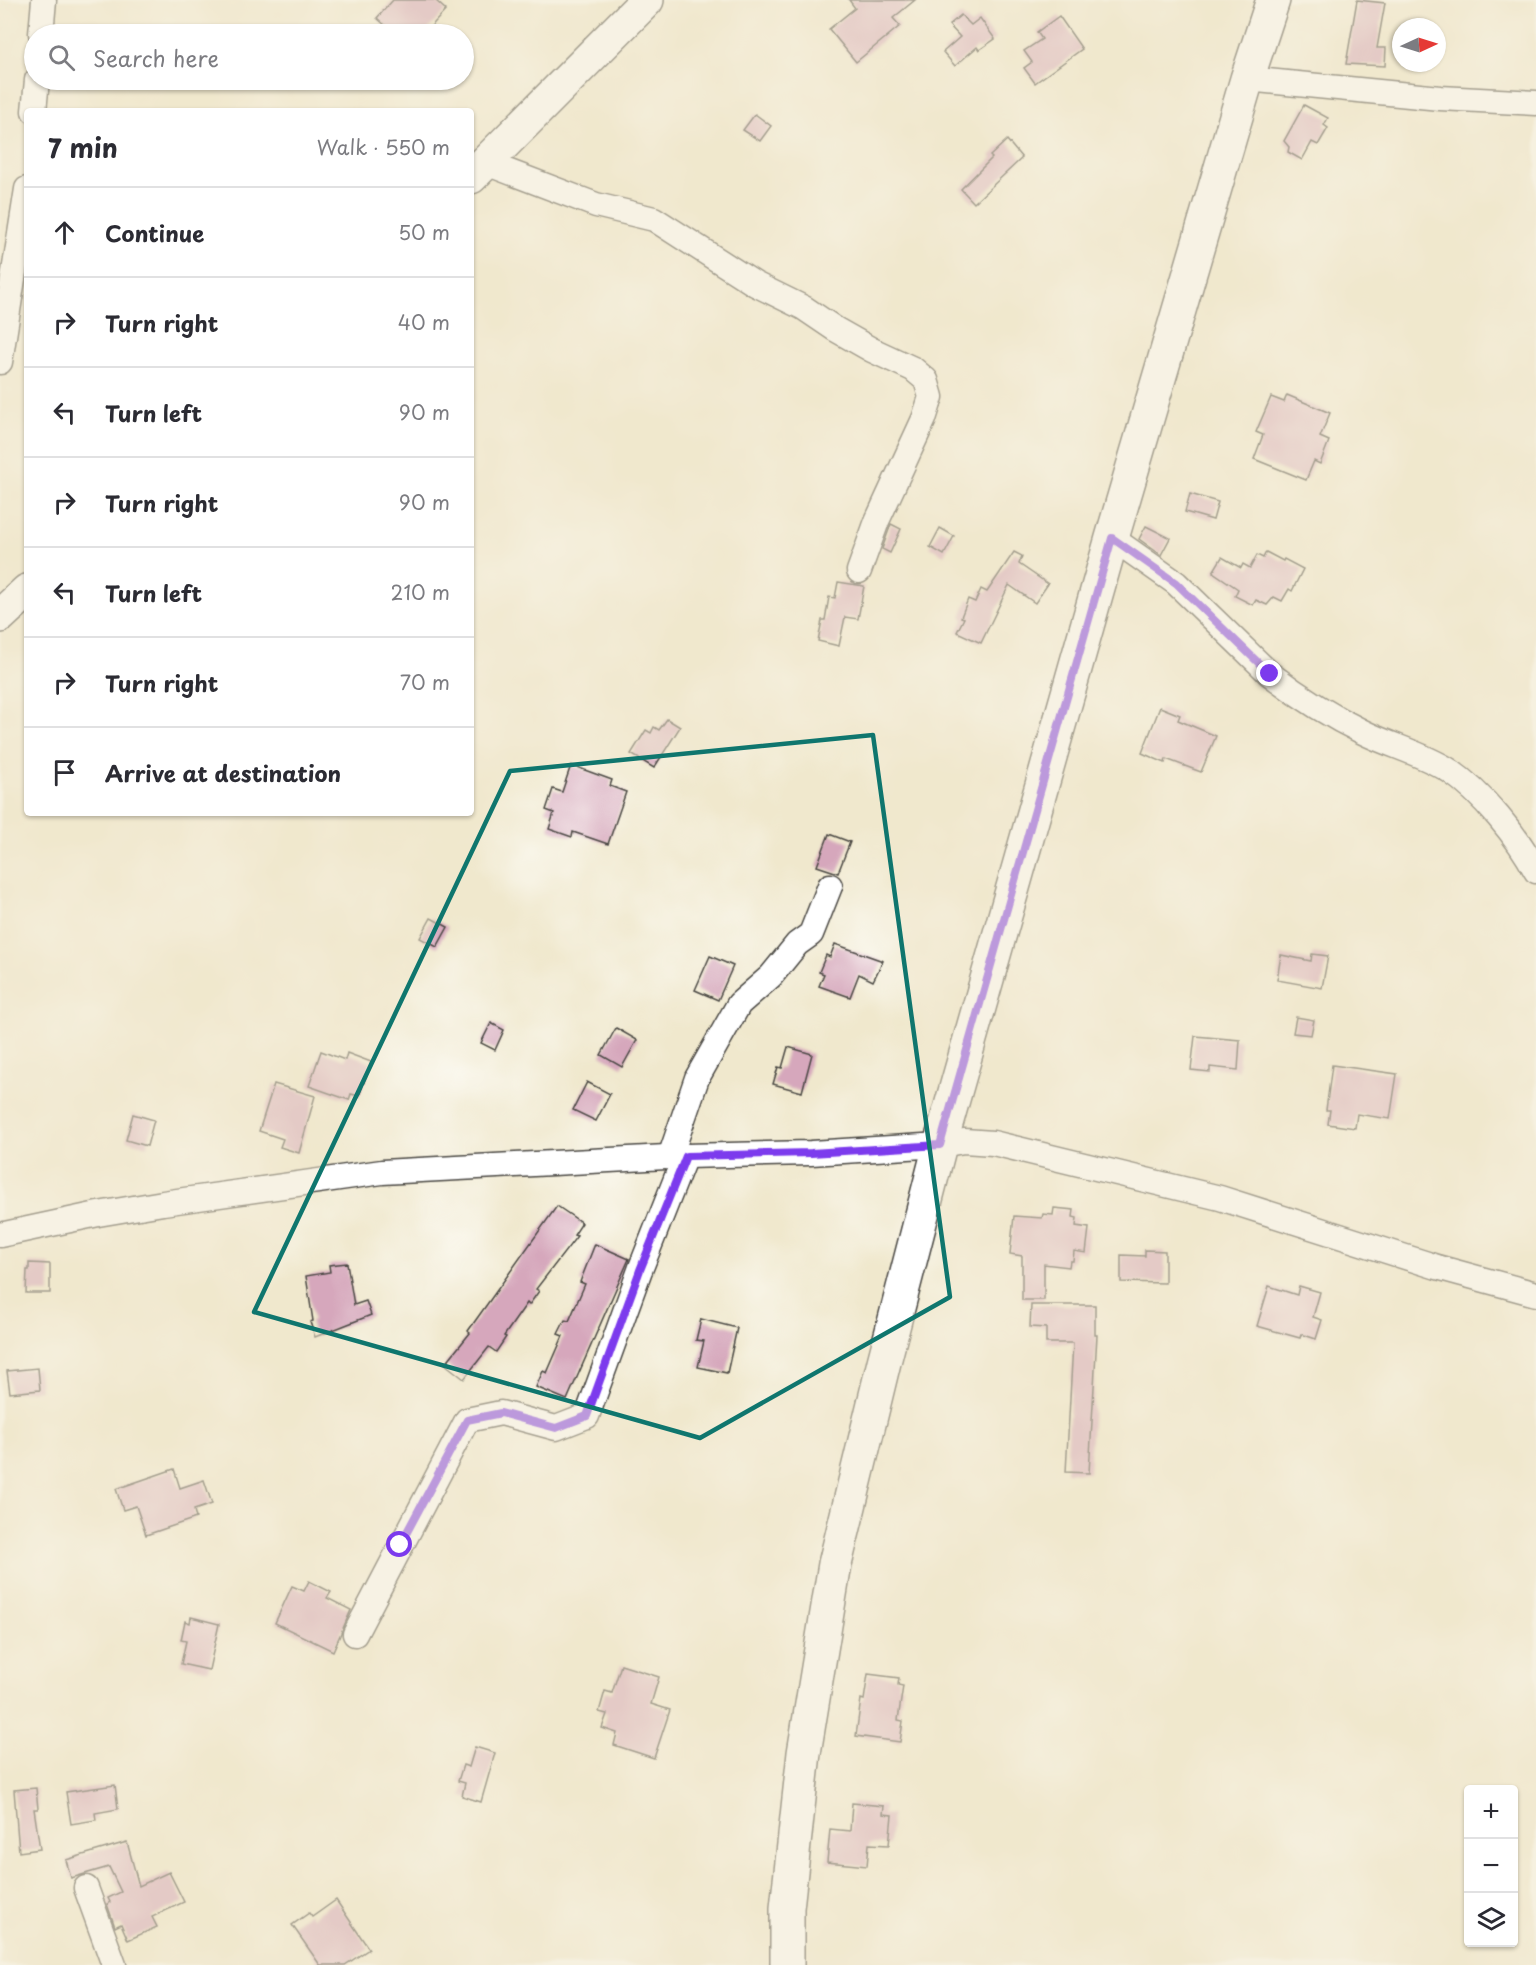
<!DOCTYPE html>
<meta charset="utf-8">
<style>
:root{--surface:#fff;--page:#f2f2f3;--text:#2b2b33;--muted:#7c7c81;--line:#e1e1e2}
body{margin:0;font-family:"Playpen Sans",sans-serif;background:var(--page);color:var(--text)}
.controls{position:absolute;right:18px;bottom:18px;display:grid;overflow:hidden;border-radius:6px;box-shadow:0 2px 4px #0004}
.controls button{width:54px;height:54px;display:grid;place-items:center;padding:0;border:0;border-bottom:2px solid var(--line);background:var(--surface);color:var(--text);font:30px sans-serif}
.compass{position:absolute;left:1392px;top:18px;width:54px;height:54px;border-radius:50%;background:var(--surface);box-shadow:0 2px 4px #0004;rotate:86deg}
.stop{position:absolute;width:18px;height:18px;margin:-14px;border:4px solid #7c3aed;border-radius:50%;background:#fff}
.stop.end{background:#7c3aed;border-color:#fff;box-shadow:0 2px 6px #0008}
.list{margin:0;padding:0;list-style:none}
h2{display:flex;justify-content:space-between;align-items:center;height:78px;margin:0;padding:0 24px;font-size:26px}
h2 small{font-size:20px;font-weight:400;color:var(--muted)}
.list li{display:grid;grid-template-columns:39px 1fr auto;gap:18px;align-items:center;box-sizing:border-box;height:90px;padding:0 24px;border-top:2px solid var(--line)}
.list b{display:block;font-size:22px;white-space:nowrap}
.list em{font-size:20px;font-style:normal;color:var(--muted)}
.icon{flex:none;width:33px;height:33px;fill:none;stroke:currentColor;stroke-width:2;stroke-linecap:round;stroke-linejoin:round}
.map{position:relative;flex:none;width:1536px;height:1965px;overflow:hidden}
.search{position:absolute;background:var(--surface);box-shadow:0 2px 4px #0004;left:24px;top:24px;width:450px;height:66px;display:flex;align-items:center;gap:15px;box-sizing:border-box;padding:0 21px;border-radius:33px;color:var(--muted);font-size:22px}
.panel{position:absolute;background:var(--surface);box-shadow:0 2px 4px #0004;left:24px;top:108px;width:450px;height:708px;border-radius:6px}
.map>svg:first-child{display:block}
</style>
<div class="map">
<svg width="1536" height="1965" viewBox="0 0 1536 1965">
<rect width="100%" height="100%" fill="#fdfcf7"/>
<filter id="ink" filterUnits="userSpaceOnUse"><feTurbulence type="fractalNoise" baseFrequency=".0167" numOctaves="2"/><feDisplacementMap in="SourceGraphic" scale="12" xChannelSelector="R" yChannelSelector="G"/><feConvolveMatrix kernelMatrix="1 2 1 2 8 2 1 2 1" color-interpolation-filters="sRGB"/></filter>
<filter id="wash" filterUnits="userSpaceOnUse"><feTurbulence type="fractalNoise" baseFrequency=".008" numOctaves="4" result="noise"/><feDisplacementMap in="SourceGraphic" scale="24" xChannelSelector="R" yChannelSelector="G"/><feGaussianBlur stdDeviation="1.35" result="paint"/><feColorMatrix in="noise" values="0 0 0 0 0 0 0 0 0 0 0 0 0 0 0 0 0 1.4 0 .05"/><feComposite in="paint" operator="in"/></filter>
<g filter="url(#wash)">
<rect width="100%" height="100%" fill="#f0e8cd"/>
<g id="blocks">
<g fill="#d6a7bc">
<polygon points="393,0 435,0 446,10 424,34 395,34 377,18"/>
<polygon points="849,0 915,0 893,18 900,26 856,62 829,29 855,8"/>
<polygon points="1357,0 1385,3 1377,48 1386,48 1385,66 1346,64"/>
<polygon points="961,15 971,25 980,18 995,39 979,50 977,47 955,66 943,52 960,37 949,25"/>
<polygon points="1059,16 1082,49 1035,83 1024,68 1032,62 1024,51 1042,39 1037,32"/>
<polygon points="1304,105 1328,118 1324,125 1328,128 1318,145 1312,142 1302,160 1288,152 1289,147 1284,141"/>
<polygon points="755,114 771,126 760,141 743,130"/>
<polygon points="1007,140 1022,158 974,203 961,189 992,158 990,156"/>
<polygon points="1287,395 1330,413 1320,437 1329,441 1320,464 1314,461 1306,480 1254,459 1263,435 1256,432 1271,397 1284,402"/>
<polygon points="1190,494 1218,502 1213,520 1185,512"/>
<polygon points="891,524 901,529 890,553 882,549"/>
<polygon points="1146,526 1170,538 1161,555 1139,539"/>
<polygon points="940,528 954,536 944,555 930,547"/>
<polygon points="1014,552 1022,556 1019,564 1048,584 1035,603 1009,585 981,643 957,632 964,618 961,617 968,599 975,602 981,589 987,592"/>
<polygon points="1266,552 1283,561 1284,559 1303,569 1292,591 1289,589 1282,601 1274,597 1267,605 1256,600 1253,605 1235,596 1238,589 1213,572 1222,557 1241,568 1243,564 1250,568 1257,555 1263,558"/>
<polygon points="838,582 864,586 858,619 845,617 839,646 818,641 822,620 825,620 829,597 835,598"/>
<polygon points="1160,707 1180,715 1178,720 1216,736 1201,772 1166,759 1165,763 1142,753"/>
<polygon points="667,719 680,727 654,768 631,754 646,730 651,733 654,727 659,730"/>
<polygon points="571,765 612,780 610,786 626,792 608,844 573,832 572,837 549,829 554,813 546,810 553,789 562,792"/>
<polygon points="829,834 850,842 838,873 817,866"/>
<polygon points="431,918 448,927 437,947 420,938"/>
<polygon points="835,944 883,961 873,981 859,974 850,997 819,986 824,974 819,972 826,955 830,957"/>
<polygon points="1312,954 1328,956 1322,988 1277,980 1281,955 1311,961"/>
<polygon points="710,956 733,966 718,1000 695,990"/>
<polygon points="1296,1017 1314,1020 1311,1035 1293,1033"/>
<polygon points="491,1023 504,1030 495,1050 481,1043"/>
<polygon points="616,1028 637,1040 622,1067 601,1055"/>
<polygon points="1195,1036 1240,1040 1238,1070 1210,1067 1210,1072 1191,1070"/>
<polygon points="788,1047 812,1054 802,1092 773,1084 778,1067 782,1068"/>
<polygon points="321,1051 345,1060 347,1053 371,1062 359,1096 351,1094 349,1100 309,1086"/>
<polygon points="1332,1065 1397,1074 1390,1119 1357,1114 1355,1128 1328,1124 1330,1110 1326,1110"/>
<polygon points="587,1082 610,1094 596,1121 573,1110"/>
<polygon points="274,1084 315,1096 299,1153 280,1147 283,1139 259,1131"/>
<polygon points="133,1114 154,1120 147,1146 126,1140"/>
<polygon points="557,1206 582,1223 574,1235 577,1236 536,1289 539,1291 529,1305 527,1303 504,1336 506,1337 496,1352 489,1347 464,1379 445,1364 470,1333 468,1331"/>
<polygon points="1054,1208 1074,1210 1073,1217 1077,1218 1076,1226 1089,1228 1086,1253 1074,1251 1073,1261 1070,1261 1069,1267 1044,1264 1044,1300 1022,1300 1022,1256 1010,1254 1014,1216 1042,1218 1043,1214 1053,1215"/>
<polygon points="595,1244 629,1259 567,1400 536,1387 543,1371 547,1373 563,1336 558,1334 565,1320 569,1321 585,1284 580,1282"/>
<polygon points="1145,1250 1165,1251 1165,1283 1121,1282 1121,1255 1145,1256"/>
<polygon points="29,1263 50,1264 50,1293 26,1293 27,1270 29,1270"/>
<polygon points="347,1263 354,1305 366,1301 371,1315 315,1337 310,1322 313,1321 306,1276 330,1272 329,1265"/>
<polygon points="1269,1286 1297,1295 1299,1286 1320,1292 1313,1317 1322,1320 1316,1339 1301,1334 1300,1338 1257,1326"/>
<polygon points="1031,1305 1095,1305 1095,1335 1097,1335 1089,1473 1066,1472 1073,1343 1046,1343 1046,1328 1030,1327"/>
<polygon points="701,1319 737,1328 727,1373 698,1367 704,1341 696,1340"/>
<polygon points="38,1368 40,1390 10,1393 7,1371"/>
<polygon points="174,1469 180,1488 204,1480 212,1504 194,1510 196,1518 146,1535 136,1506 123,1510 116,1489"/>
<polygon points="309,1581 331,1592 327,1598 351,1610 333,1651 275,1623 292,1586 304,1591"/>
<polygon points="191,1617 219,1624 209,1670 181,1664 186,1641 181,1640 185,1621 190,1623"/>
<polygon points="621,1665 659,1677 651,1704 670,1710 654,1758 614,1745 617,1733 602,1728 607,1714 599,1712 605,1691 612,1693"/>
<polygon points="868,1674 899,1678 898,1685 903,1686 898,1720 903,1721 900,1742 856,1736 861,1699 864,1700"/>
<polygon points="475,1747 495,1753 481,1802 462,1796 465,1783 458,1781 463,1765 469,1767"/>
<polygon points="115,1785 118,1809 95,1813 96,1820 71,1824 66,1792"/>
<polygon points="36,1788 38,1809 34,1809 40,1849 19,1852 14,1790"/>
<polygon points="852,1803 884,1806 883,1814 892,1815 889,1845 869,1844 867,1866 827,1862 830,1829 850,1831"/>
<polygon points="127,1842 139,1886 169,1872 184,1902 152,1917 157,1927 128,1940 121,1924 115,1927 107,1904 110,1902 108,1898 121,1892 109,1867 71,1878 66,1860"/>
<polygon points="336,1900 369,1949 345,1965 320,1965 292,1925 309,1913 312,1917"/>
</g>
</g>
</g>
<g filter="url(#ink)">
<use href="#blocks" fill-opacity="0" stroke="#494743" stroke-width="1.5"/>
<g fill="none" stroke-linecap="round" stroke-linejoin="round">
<g stroke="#494743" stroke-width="27">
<g id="street">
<polyline points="41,34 44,0"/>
<polyline points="1247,79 1440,98 1536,103"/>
<polyline points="34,111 37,80"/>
<polyline points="486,163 596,205 654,219 755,284 804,308 835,329 872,350 913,369 926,380 931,397 924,419 877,521 859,571"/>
<polyline points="0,362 27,189"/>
<path d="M1112,538L1176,583L1270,674C1299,696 1330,716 1363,732C1391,746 1424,754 1450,771C1482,793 1518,837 1536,871"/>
<polyline points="670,1157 697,1078 739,1004 771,976 797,944 811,934 830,886"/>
<polyline points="0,1235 98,1214 163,1203 382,1172 685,1156 811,1153 940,1145 964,1141 993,1143 1220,1198 1437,1267 1536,1294"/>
<polyline points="355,1634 467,1420 501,1413 556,1428 587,1416 640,1270 685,1156"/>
<polyline points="86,1888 114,1965"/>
</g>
</g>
<g stroke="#494743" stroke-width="36">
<g id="secondary">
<polyline points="471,177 647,0"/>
<polyline points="0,616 27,591"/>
<polyline points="787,1965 787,1908 804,1753 835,1564 884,1362 940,1145 1112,538 1247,79 1273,0"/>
</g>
</g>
<use href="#street" stroke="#fff" stroke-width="24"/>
<use href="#secondary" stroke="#fff" stroke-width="33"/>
</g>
</g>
<g fill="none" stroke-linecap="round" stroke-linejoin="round" filter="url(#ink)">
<polyline stroke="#7c3aed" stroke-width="8" points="400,1545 467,1420 501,1413 556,1428 587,1416 640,1270 686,1156 811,1153 940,1145 1112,538 1176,583 1270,674"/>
</g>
<path d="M0 0H1536V1965H0ZM873,735L950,1297L700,1438L254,1312L510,771Z" fill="#f0e8cd" fill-opacity=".55" fill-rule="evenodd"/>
<path fill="none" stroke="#0f766e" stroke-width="4.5" stroke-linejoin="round" d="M873,735L950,1297L700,1438L254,1312L510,771Z"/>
</svg>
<div class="controls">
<button>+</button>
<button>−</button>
<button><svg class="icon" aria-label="layers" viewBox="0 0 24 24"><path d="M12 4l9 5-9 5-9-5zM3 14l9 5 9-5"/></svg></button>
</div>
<svg class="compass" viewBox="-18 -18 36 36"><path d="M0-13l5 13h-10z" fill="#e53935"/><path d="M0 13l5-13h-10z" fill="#7c7c81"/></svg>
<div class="stop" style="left:400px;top:1545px"></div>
<div class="stop end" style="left:1270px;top:674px"></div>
<div class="search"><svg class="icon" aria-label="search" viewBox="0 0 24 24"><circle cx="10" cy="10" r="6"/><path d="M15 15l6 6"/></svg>Search here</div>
<section class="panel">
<h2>7 min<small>Walk · 550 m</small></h2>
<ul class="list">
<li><svg class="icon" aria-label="ahead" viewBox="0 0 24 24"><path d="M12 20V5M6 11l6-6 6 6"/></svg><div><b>Continue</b></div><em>50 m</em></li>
<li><svg class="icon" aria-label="right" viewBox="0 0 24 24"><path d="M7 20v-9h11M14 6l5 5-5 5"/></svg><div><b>Turn right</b></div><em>40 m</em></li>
<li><svg class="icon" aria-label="left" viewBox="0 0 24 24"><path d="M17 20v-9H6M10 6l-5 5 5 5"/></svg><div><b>Turn left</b></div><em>90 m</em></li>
<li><svg class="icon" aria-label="right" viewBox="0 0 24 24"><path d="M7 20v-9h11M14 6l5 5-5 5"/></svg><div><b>Turn right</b></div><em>90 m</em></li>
<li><svg class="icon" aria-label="left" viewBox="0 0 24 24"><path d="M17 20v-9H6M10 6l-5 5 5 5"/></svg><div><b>Turn left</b></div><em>210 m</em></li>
<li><svg class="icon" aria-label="right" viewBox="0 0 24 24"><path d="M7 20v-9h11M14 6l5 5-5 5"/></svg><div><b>Turn right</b></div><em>70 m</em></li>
<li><svg class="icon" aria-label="arrive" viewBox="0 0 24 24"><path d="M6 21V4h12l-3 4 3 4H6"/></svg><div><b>Arrive at destination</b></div></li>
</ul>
</section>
</div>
